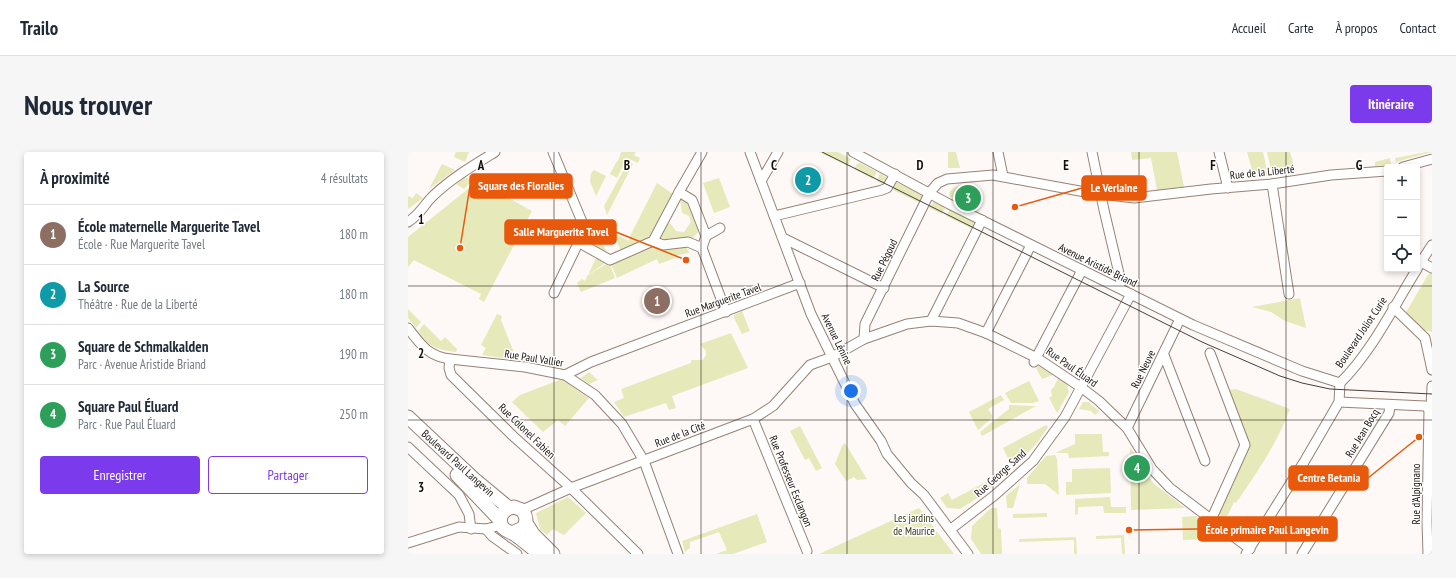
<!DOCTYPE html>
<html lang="fr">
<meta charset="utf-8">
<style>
:root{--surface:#fff;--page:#f6f6f7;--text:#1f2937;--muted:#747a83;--line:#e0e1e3;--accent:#7c3aed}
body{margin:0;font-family:"PT Sans Narrow",sans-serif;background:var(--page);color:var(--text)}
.controls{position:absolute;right:12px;top:12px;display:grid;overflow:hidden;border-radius:4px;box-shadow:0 2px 6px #0003}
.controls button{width:36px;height:36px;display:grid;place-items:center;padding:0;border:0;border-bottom:1px solid var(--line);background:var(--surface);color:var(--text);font:20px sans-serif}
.you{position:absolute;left:443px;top:239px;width:14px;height:14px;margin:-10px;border:3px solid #fff;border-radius:50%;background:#1a73e8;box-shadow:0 0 0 6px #1a73e833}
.badge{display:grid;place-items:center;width:26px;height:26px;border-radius:50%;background:var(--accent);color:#fff;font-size:13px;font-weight:700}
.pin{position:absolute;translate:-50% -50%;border:2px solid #fff;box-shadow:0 1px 4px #0006}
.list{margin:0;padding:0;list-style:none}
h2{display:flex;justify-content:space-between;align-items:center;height:52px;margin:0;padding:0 16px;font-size:17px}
h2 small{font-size:13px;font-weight:400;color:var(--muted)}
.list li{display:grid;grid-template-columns:26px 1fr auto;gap:12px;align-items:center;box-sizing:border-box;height:60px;padding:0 16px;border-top:1px solid var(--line)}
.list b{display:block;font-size:15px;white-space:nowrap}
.list p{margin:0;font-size:13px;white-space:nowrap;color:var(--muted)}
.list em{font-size:13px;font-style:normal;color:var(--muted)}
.actions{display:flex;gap:8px;padding:12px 16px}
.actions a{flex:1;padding:9px 0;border:1px solid var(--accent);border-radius:4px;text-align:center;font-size:14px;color:var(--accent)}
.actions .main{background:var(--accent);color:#fff}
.icon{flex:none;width:22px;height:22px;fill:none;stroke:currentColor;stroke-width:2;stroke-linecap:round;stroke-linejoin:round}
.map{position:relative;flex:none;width:1024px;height:402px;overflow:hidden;border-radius:4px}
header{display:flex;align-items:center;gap:24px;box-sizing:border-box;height:56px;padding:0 20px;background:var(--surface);border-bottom:1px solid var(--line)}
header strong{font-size:19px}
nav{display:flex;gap:22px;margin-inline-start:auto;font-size:14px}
.intro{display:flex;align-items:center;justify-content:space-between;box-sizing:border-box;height:96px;padding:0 24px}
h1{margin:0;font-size:28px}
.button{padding:10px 18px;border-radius:4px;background:var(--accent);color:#fff;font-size:14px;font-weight:700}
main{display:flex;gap:24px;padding:0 24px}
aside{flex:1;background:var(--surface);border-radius:4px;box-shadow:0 2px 6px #0003}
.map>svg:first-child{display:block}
</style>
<header>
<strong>Trailo</strong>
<nav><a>Accueil</a><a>Carte</a><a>À propos</a><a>Contact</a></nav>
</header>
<div class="intro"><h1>Nous trouver</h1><a class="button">Itinéraire</a></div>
<main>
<aside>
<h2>À proximité<small>4 résultats</small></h2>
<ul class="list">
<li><span class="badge" style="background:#8d6e63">1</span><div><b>École maternelle Marguerite Tavel</b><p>École · Rue Marguerite Tavel</p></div><em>180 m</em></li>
<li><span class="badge" style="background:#0f9aa8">2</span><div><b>La Source</b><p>Théâtre · Rue de la Liberté</p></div><em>180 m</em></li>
<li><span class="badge" style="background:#2e9e5b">3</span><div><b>Square de Schmalkalden</b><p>Parc · Avenue Aristide Briand</p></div><em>190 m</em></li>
<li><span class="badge" style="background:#2e9e5b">4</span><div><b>Square Paul Éluard</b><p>Parc · Rue Paul Éluard</p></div><em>250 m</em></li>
</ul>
<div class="actions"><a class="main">Enregistrer</a><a>Partager</a></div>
</aside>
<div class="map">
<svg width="1024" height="402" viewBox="0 0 1024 402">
<rect width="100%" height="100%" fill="#fef9f6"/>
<g fill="#e6e9ba">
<polygon points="48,0 61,0 57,10 46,5"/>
<polygon points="213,0 228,0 226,3 232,6 230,11 219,6 209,26 202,22 209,9 210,9"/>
<polygon points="411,0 430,0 443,7 440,14"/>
<polygon points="540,0 548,0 552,16 540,16"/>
<polygon points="723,0 769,0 776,35 749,38 743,6 724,8"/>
<polygon points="839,0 855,0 860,24 846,25"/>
<polygon points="859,0 882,0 888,20 864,23"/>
<polygon points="1018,0 1023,0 988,10 987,6"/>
<polygon points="982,6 983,12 967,14 967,10"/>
<polygon points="220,10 225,12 199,63 196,54"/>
<polygon points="452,11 469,20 465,27 446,17 449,12"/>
<polygon points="34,12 47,18 21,37"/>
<polygon points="186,18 198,24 188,44 182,29 183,21"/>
<polygon points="472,21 479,26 476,33 469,29"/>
<polygon points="57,25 64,29 56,37 48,32"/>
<polygon points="311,26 322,55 306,61 295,31"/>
<polygon points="70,29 124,59 76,150 71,147 73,142 6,108 0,115 0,85"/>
<polygon points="249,31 265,42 241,86 213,99 205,81 221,89 221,86"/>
<polygon points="488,31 490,31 517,44 514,52 485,38"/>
<path d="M567,32L570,59L557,53L559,49L548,44L546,47L542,45L541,41C546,32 557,33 567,32Z"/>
<polygon points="8,41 15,46 0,57 0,44 5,46"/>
<polygon points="272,46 278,47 293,77 283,88 258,91 249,85 259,72 262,71 268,79 276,80 283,70 281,64 274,61"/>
<polygon points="526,49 538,55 534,62 521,56"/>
<polygon points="542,57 566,69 568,72 565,77 538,64"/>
<polygon points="189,80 201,105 175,91 176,87"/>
<polygon points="246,91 277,92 281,101 270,103 265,107 251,112 249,107 209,126 202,110"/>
<polygon points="189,104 200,109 180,123"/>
<polygon points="201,110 207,126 173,140 169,131 174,127 177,129 179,124"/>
<polygon points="1021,121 1024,121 1024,180 1011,177 997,162"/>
<polygon points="892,146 898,176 877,169 863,160 844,155"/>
<polygon points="0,157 13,170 8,176 0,166"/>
<polygon points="334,159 342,179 334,182 326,166 326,163"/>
<polygon points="89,162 94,164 93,168 109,208 74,203 78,196 73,193"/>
<path d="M16,172L33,189L37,185L49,197L48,200C26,197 23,196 10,179Z"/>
<polygon points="323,181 340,216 264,244 268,256 261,258 258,251 216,265 206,250 216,246 213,237 283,211 283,208 295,208 298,203 298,199 292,192"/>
<polygon points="631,214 645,223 634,227 628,216"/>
<polygon points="181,220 190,228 181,232 173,226"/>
<polygon points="650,226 659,232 661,240 649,261 641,246 644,244 643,238 646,235"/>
<polygon points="154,227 181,246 157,274 150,268 135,280 104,250 112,243"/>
<polygon points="621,229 631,249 625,251 603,251 597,241"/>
<path d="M828,237L882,257C869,292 849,320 828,351L826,350L820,363L814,368L808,364L842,294L821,238Z"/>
<polygon points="593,243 596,248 580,257 585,265 570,278 561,260"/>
<polygon points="675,250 680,250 691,259 687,263 683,259 671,257"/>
<polygon points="601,253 628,254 574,284 572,280 601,257"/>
<polygon points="638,273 640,275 630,290 605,316 595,296"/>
<polygon points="392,274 414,316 408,319 401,306 397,308 382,279"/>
<polygon points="667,282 694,282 695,300 701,300 701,304 661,306 660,301 647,301 667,292"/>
<polygon points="437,291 459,327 449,328 446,325 438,329 427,312 434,294"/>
<polygon points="722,295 745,331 777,356 723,358"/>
<polygon points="647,303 649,307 651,343 637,332 619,332 619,326 638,304"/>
<polygon points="702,316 703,341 658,343 658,330 664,330 664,317"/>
<polygon points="591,323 594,326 571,345 552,357 539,356 532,346 540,341 544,348"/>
<polygon points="612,332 605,356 599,356 598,344"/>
<polygon points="160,345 178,361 156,383 145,377 139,383 132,377 128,361"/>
<polygon points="702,345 703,355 718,355 718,361 696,361 695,354 670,355 670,362 667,363 667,347"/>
<polygon points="511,356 546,402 411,402"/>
<polygon points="583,356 589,356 590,376 593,377 594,402 573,402 563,387 564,374"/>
<polygon points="639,361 639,365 605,366 605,362"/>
<polygon points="349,362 359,390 325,402 308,402 319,398 311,380 282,390 282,396 277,400 274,389"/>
<polygon points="788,364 809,380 804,387 775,388 774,365"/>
<polygon points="716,383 717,402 714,402 713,386 688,387 688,384"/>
<polygon points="668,385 669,402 666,402 666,388 611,390 611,387"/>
</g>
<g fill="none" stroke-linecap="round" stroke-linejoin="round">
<g stroke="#978276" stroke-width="11">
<g id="street">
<polyline points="145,0 177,77 146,141"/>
<polyline points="294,0 271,40 284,48 298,84 312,76"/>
<polyline points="342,0 403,162 447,252 473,289 479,302 503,331 516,343 560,402"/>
<polyline points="445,0 541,52 785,173 894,219 932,231"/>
<polyline points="590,0 595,24"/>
<polyline points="684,0 696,58 713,130 711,135"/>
<polyline points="811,0 820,36"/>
<polyline points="995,15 1024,7"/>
<polyline points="353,29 370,0"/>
<polyline points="864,32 881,142"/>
<polyline points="366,64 474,38 479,36 487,22"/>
<path d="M0,70C14,61 15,53 26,43C44,26 66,13 87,0"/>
<polyline points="298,84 294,96 318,160"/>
<polyline points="375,86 476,136"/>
<polyline points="245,89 255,93 280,90 294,96"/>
<polyline points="170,90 202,108 245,89 271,40"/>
<polyline points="1013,110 1024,116"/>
<polyline points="1009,116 1024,93"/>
<polyline points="985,155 1017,186 1024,218"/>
<polyline points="523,169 574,68"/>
<path d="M0,176C13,193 20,204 42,207L41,216L43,223L105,284L163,336L230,402"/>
<polyline points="578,181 623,93"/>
<polyline points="456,187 457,172 522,40 530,31 539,27 585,23 677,40 726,46 803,37 864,32 923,23 979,19"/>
<polyline points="802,201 837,293 803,368"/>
<polyline points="756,203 797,309"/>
<polyline points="42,207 117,215 157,223 187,243 214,272 236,309 270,402"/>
<polyline points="626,210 674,118"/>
<polyline points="157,223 183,210 392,131"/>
<polyline points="931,250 1017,254 1021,257"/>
<polyline points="1023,255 1024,234"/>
<polyline points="345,267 399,399"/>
<polyline points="719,276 772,167"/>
<polyline points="0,295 51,343 61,362 63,377"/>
<polyline points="114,358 163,336 345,267 365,254 402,213 424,205 456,187 499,172 523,169 550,171 578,181 629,206 674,236 691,249 719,276 744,317 762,336 842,397"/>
<polyline points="78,377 84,384 109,402"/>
<polyline points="543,377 587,343 625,309 657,265 723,142"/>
<polyline points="0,391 51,375 78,377 93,373"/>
<path d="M838,402L896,310L931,250L932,231C963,201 986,154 1009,117"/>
<polyline points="894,402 981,261 982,253"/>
<polyline points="1020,402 1019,370 1021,257"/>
</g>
</g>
<g stroke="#978276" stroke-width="15">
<g id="secondary">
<polyline points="0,265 66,327 101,356"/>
<polyline points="49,323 92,368"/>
<polyline points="118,371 125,382 145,402"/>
<path d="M104,381L115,376C119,369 119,365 114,358L106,355C96,356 88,366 95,376C98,379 102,380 106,382C115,388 123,395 131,402"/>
</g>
</g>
<use href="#street" stroke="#fff" stroke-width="9"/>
<use href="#secondary" stroke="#fff" stroke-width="13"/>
<polyline stroke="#453e3a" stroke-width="1" points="414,0 794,190 872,224 894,231 922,237 1024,242"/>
</g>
<path fill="none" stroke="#160e0a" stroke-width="1" stroke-opacity="0.55" d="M146,0V402M293,0V402M439,0V402M585,0V402M731,0V402M878,0V402M0,134H1024M0,268H1024"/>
<g text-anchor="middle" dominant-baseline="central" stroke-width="3" stroke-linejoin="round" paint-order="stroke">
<g font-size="11" fill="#160e0a" stroke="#fff">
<text transform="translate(854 20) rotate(-6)">Rue de la Liberté</text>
<text transform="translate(476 108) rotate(-64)">Rue Pégoud</text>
<text transform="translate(690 113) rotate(26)">Avenue Aristide Briand</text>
<text transform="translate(315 148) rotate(-20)">Rue Marguerite Tavel</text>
<text transform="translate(953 180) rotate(-56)">Boulevard Joliot Curie</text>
<text transform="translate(429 187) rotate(64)">Avenue Lénine</text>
<text transform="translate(126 206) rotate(9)">Rue Paul Vallier</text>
<text transform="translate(664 215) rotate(35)">Rue Paul Éluard</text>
<text transform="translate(735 217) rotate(-64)">Rue Neuve</text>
<text transform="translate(119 279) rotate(44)">Rue Colonel Fabien</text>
<text transform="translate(954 281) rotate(-59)">Rue Jean Bocq</text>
<text transform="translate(272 282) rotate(-21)">Rue de la Cité</text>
<text transform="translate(50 311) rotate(42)">Boulevard Paul Langevin</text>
<text transform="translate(592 321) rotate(-42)">Rue George Sand</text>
<text transform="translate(383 329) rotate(68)">Rue Professeur Esclangon</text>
<text transform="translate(1008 342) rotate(-90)">Rue d'Alpignano</text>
</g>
<g font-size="11" fill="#313214" stroke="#fff">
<text x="506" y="366">Les jardins<tspan x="506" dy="13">de Maurice</tspan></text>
</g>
</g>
<g font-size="13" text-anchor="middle" font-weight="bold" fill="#160e0a" stroke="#fff" stroke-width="3" stroke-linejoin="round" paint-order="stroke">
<text x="73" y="18">A</text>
<text x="219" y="18">B</text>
<text x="366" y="18">C</text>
<text x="512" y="18">D</text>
<text x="658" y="18">E</text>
<text x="805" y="18">F</text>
<text x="951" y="18">G</text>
<text x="13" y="72">1</text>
<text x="13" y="206">2</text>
<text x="13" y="340">3</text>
</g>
<path fill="none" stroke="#e8590c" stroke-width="1.5" d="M52 96L62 34M607 55L674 36M278 108L208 80M1011 285L960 326M721 378L790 377"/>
<g fill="#e8590c" stroke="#fff" stroke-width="1.5">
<circle cx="52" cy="96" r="4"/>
<circle cx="607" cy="55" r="4"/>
<circle cx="278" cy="108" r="4"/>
<circle cx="1011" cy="285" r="4"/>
<circle cx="721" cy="378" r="4"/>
</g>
<g fill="#e8590c" stroke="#e8590c" stroke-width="1.5">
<rect x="62" y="22" width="102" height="24" rx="4"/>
<rect x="674" y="24" width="64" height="24" rx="4"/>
<rect x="97" y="68" width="111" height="24" rx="4"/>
<rect x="881" y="314" width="79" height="24" rx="4"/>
<rect x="790" y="365" width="139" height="24" rx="4"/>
</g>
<g font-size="12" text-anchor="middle" font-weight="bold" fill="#fff">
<text x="113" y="38">Square des Floralies</text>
<text x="706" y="40">Le Verlaine</text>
<text x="153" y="84">Salle Marguerite Tavel</text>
<text x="921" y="330">Centre Betania</text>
<text x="859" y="382">École primaire Paul Langevin</text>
</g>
</svg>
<div class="controls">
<button>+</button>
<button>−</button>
<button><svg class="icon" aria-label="locate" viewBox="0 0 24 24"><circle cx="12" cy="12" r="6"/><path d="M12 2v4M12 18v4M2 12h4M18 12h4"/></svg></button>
</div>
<div class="you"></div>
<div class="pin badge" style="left:249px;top:149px;background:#8d6e63">1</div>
<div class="pin badge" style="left:400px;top:28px;background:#0f9aa8">2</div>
<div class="pin badge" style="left:560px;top:46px;background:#2e9e5b">3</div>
<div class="pin badge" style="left:729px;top:316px;background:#2e9e5b">4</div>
</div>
</main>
